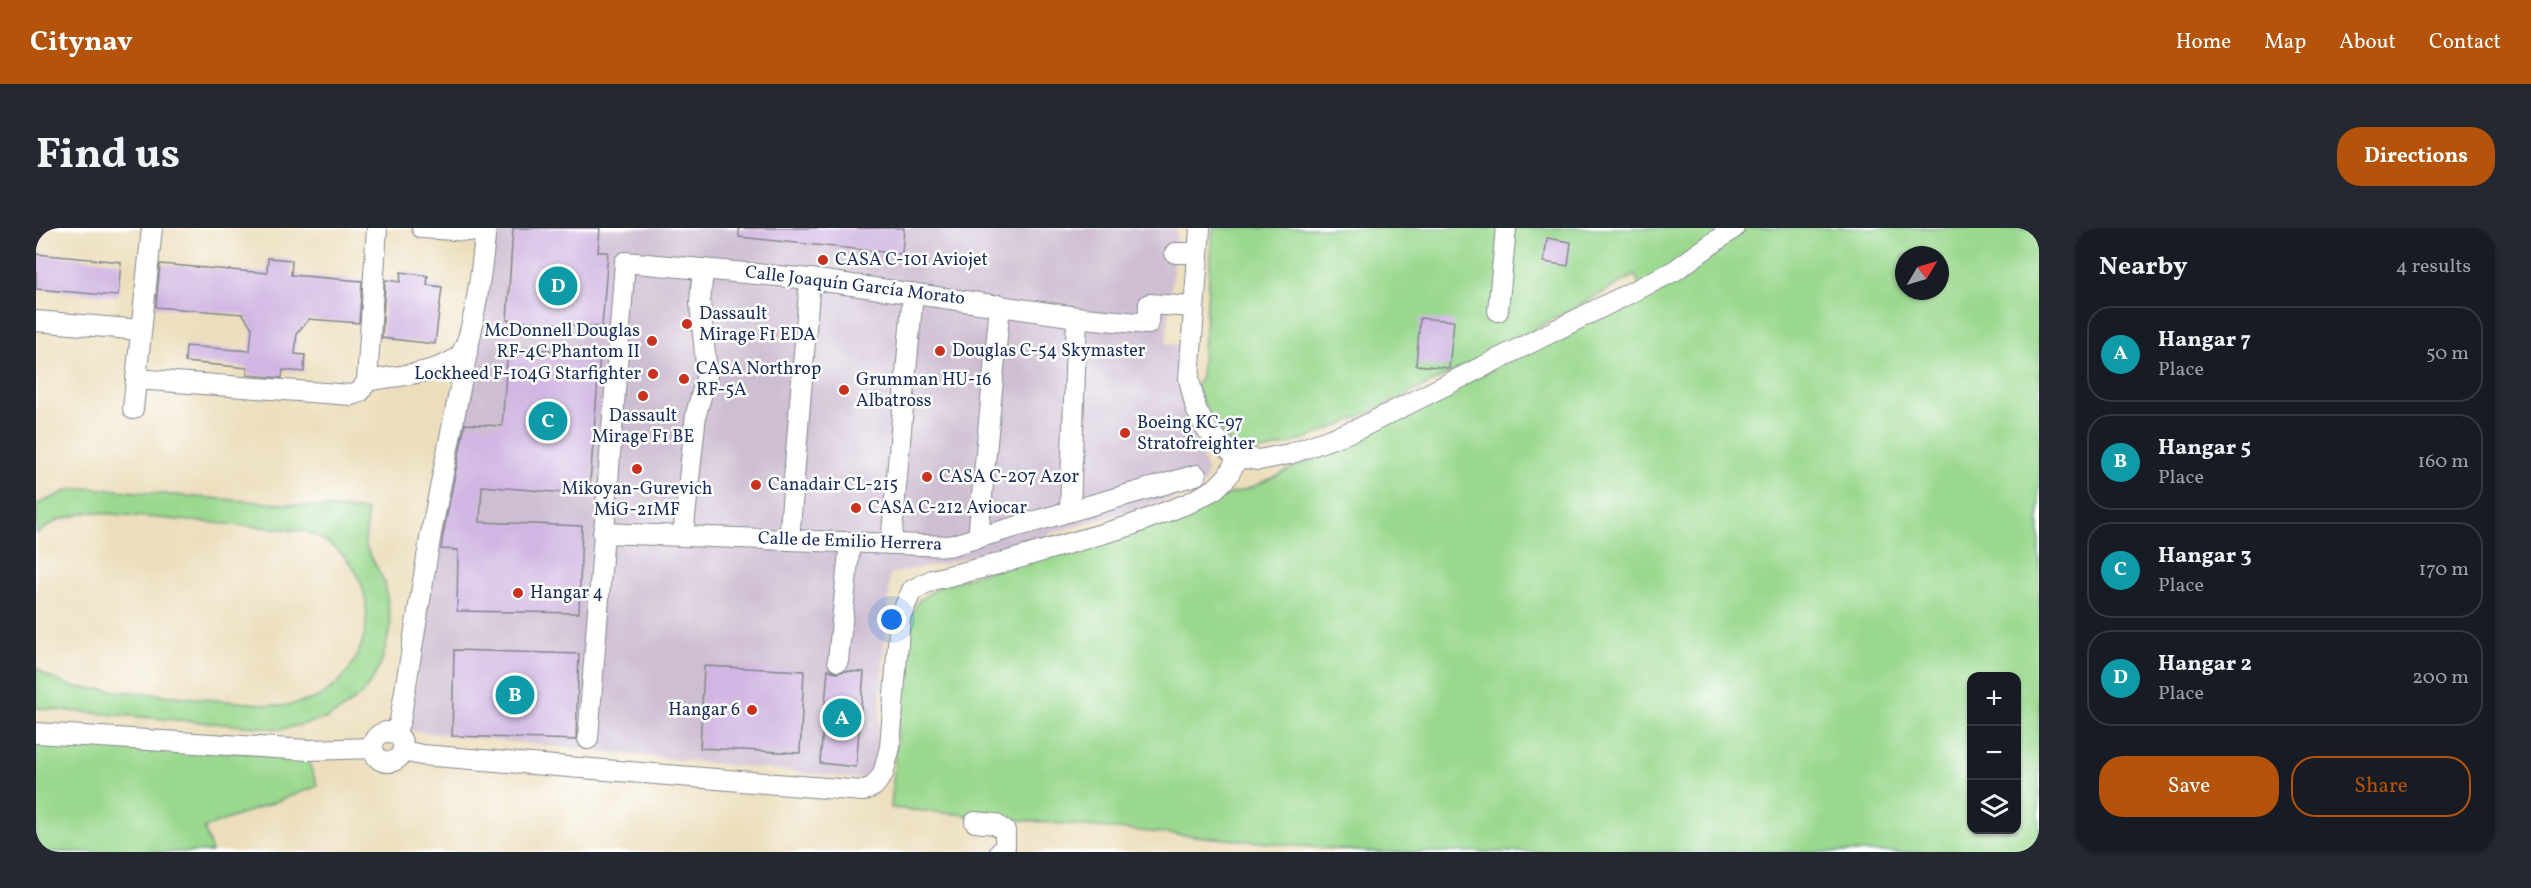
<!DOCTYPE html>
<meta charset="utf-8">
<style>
:root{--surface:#171b24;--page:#242831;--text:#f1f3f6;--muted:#9ea1a6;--line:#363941;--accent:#b45309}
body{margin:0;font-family:Vollkorn,serif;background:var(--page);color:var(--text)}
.controls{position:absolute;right:18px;bottom:18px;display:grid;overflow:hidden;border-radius:12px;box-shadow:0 2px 4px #0004}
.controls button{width:54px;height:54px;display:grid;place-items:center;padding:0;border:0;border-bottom:2px solid var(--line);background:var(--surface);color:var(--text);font:30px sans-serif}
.compass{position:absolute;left:1859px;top:18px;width:54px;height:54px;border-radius:50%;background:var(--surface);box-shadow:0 2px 4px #0004;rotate:52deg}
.you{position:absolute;left:856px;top:392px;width:21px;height:21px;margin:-15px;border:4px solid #fff;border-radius:50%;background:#1a73e8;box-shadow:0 0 0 9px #1a73e833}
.badge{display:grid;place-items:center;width:39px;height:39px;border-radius:50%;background:var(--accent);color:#fff;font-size:20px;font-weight:700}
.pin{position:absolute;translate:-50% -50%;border:3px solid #fff;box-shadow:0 2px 6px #0006}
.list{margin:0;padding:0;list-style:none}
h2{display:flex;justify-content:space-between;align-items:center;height:78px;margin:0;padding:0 24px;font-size:26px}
h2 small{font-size:20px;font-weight:400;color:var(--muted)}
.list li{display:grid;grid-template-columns:39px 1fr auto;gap:18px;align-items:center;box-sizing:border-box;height:96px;margin:0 12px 12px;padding:0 12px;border:2px solid var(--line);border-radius:24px}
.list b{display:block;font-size:22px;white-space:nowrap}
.list p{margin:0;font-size:20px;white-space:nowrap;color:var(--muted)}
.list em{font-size:20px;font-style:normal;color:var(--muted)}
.actions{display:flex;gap:12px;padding:18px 24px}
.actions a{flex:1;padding:14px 0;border:2px solid var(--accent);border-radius:24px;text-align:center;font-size:21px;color:var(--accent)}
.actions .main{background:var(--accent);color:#fff}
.icon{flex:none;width:33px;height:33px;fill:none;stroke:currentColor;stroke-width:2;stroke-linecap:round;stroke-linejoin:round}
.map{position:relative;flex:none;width:2003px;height:624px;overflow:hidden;border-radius:24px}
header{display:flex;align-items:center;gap:36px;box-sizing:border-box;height:84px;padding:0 30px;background:var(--accent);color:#fff}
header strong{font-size:28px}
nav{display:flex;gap:33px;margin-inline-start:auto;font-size:21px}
.intro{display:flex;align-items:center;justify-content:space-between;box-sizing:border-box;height:144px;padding:0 36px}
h1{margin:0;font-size:42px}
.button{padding:15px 27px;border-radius:24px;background:var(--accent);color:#fff;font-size:21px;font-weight:700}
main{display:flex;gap:36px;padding:0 36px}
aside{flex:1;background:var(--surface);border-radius:24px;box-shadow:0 2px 4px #0004}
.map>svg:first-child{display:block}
</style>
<header>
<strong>Citynav</strong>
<nav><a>Home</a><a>Map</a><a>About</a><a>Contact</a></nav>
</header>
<div class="intro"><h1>Find us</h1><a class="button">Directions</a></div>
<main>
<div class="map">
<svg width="2003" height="624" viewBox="0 0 2003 624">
<rect width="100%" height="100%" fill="#fff"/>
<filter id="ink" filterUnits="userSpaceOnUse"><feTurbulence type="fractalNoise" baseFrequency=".0167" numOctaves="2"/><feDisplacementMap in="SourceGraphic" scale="12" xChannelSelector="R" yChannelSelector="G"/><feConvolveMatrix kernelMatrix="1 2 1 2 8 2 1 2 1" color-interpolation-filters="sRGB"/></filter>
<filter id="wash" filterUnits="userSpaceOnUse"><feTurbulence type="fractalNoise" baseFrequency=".008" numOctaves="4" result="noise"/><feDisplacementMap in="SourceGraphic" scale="24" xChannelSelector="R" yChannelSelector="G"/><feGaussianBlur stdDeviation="1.35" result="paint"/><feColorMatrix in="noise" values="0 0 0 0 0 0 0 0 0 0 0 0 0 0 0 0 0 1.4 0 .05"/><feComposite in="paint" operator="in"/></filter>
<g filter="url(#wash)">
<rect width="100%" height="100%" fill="#ecdebc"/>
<polygon fill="#cebed1" points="458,0 1141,0 1130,116 1146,117 1144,143 1149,187 1171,242 1169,253 1163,263 907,336 854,346 839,541 833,548 825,551 373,503 399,319"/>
<g fill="#9ad88d" stroke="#5a8476" stroke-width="1.5" fill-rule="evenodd">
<path d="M1177,0H2003V624H1331L855,580L870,394L883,372L905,358L1214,260L1323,209L1607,65L1599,47C1540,78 1259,238 1209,222C1182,213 1171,182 1160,159L1165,149ZM1868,27H1904V63H1868ZM1936,448H1980V602H1936Z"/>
<path d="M54,260L331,283L329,317L349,355L355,398L345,436L336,452L326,466L307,481L289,491L247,501L0,480V439C12,450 24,455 40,459L246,478C257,476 271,474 282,469C332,443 348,369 308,328C297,316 283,310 269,303L54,284L22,292L0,306V277L33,262Z"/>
<polygon points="0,513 270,528 282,558 168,600 176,624 0,624"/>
</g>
<g id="blocks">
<g fill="#d0b6e2">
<polygon points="477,0 564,0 562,24 572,24 566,99 471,92"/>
<polygon points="703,0 868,0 866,26 703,9"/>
<polygon points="1511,10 1535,14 1532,38 1508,34"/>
<polygon points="0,26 85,34 82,68 0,61"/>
<polygon points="232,30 256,32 255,47 326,53 323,95 273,91 261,105 259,126 269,127 268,144 247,142 246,150 211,147 212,140 149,134 150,118 214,123 216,100 207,86 120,79 124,36 231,45"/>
<polygon points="365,44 392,48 391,57 406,59 399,116 346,110 349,54 350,52 364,54"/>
<polygon points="1384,90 1418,93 1413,140 1380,137"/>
<polygon points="472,119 564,126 553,267 446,258 444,294 546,298 543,385 421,383 422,322 405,321 407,307 429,196 466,198"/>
<polygon points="418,422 543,426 540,512 416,508"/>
<polygon points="668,438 768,443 764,525 664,520"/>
<polygon points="792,441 800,445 809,443 828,444 820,539 784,535"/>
</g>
</g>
</g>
<g filter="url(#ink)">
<use href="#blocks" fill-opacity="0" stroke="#84868d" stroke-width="1.5"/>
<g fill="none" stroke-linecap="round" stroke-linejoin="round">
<g stroke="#84868d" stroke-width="22">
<g id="minor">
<polyline points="386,0 449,4"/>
<polyline points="1164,0 1153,151 1160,181 1171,202 1189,219 1202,229 1223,232 1253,226 1322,201 1638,43 1698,0"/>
<polyline points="1139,25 1162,25"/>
<polyline points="1462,83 1470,0"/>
<polyline points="0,93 105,102"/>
<polyline points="100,151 315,167 324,164 331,153 341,0"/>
<path d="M331,153C357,148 400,146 421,130C439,115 447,26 450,0"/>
<polyline points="97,181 116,0"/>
<polyline points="1034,282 1041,89"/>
<polyline points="567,305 913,318 1160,247"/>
<polyline points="647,308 660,186 671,147 664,75 667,41"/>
<polyline points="942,310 964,77"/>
<polyline points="753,312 774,51"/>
<polyline points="855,316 877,65"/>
<polyline points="802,433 814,314"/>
<circle cx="352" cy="519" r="15"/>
<polyline points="0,505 272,522 337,520"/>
<polyline points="359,505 364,493 395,305 437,95"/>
<polyline points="552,511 589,34 774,51 1048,90 1112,96 1113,76 1158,79"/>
<polyline points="367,523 386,527 827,563 838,558 847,546 854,519 864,389 876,362 896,352 962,336 1093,298 1153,275 1179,261 1192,248 1202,229"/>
<polyline points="939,594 959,596 969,603 969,619 964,624"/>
</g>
</g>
<use href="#minor" stroke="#fff" stroke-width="20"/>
</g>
</g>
<g fill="#c8321e" stroke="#fff" stroke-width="2">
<circle cx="787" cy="32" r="6"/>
<circle cx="651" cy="96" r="6"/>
<circle cx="616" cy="113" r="6"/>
<circle cx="904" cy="123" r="6"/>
<circle cx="617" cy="146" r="6"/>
<circle cx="648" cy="151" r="6"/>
<circle cx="808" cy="162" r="6"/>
<circle cx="607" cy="168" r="6"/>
<circle cx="1089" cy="205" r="6"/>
<circle cx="601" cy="241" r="6"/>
<circle cx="891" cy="249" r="6"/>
<circle cx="720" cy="257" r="6"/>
<circle cx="820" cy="280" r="6"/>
<circle cx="482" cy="365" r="6"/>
<circle cx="716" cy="482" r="6"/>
</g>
<g text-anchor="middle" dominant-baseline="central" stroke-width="5" stroke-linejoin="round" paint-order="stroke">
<g font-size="18" fill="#1b2f5e" stroke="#fff" text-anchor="start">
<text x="799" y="32">CASA C-101 Aviojet</text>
<text x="663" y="86">Dassault<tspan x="663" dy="21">Mirage F1 EDA</tspan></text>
<text x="604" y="103" text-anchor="end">McDonnell Douglas<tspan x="604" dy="21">RF-4C Phantom II</tspan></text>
<text x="916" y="123">Douglas C-54 Skymaster</text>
<text x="660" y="141">CASA Northrop<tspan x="660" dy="21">RF-5A</tspan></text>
<text x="605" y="146" text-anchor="end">Lockheed F-104G Starfighter</text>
<text x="820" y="152">Grumman HU-16<tspan x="820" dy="21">Albatross</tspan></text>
<text x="607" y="188" text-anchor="middle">Dassault<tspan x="607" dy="21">Mirage F1 BE</tspan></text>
<text x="1101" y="195">Boeing KC-97<tspan x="1101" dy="21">Stratofreighter</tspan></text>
<text x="903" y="249">CASA C-207 Azor</text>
<text x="732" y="257">Canadair CL-215</text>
<text x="601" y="261" text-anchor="middle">Mikoyan-Gurevich<tspan x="601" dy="21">MiG-21MF</tspan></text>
<text x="832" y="280">CASA C-212 Aviocar</text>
<text x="494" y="365">Hangar 4</text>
<text x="704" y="482" text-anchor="end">Hangar 6</text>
</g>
<g font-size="18" fill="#1b2f5e" stroke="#fff">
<text transform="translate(819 58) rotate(7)">Calle Joaquín García Morato</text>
<text transform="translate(814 314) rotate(2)">Calle de Emilio Herrera</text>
</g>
</g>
</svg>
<div class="controls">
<button>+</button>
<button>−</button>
<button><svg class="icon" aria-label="layers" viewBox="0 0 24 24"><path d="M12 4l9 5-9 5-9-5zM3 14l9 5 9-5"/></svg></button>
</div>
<svg class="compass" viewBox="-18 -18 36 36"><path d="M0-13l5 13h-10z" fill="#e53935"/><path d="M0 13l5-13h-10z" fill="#9ea1a6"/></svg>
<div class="you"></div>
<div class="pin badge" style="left:806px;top:490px;background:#0f9aa8">A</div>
<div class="pin badge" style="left:479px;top:467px;background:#0f9aa8">B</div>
<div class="pin badge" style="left:512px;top:193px;background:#0f9aa8">C</div>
<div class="pin badge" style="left:522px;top:58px;background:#0f9aa8">D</div>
</div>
<aside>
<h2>Nearby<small>4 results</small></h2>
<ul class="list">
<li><span class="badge" style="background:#0f9aa8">A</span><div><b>Hangar 7</b><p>Place</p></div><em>50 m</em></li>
<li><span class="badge" style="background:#0f9aa8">B</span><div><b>Hangar 5</b><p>Place</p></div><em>160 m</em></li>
<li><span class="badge" style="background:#0f9aa8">C</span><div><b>Hangar 3</b><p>Place</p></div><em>170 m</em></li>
<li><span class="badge" style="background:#0f9aa8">D</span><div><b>Hangar 2</b><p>Place</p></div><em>200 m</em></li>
</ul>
<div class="actions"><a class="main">Save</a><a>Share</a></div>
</aside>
</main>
